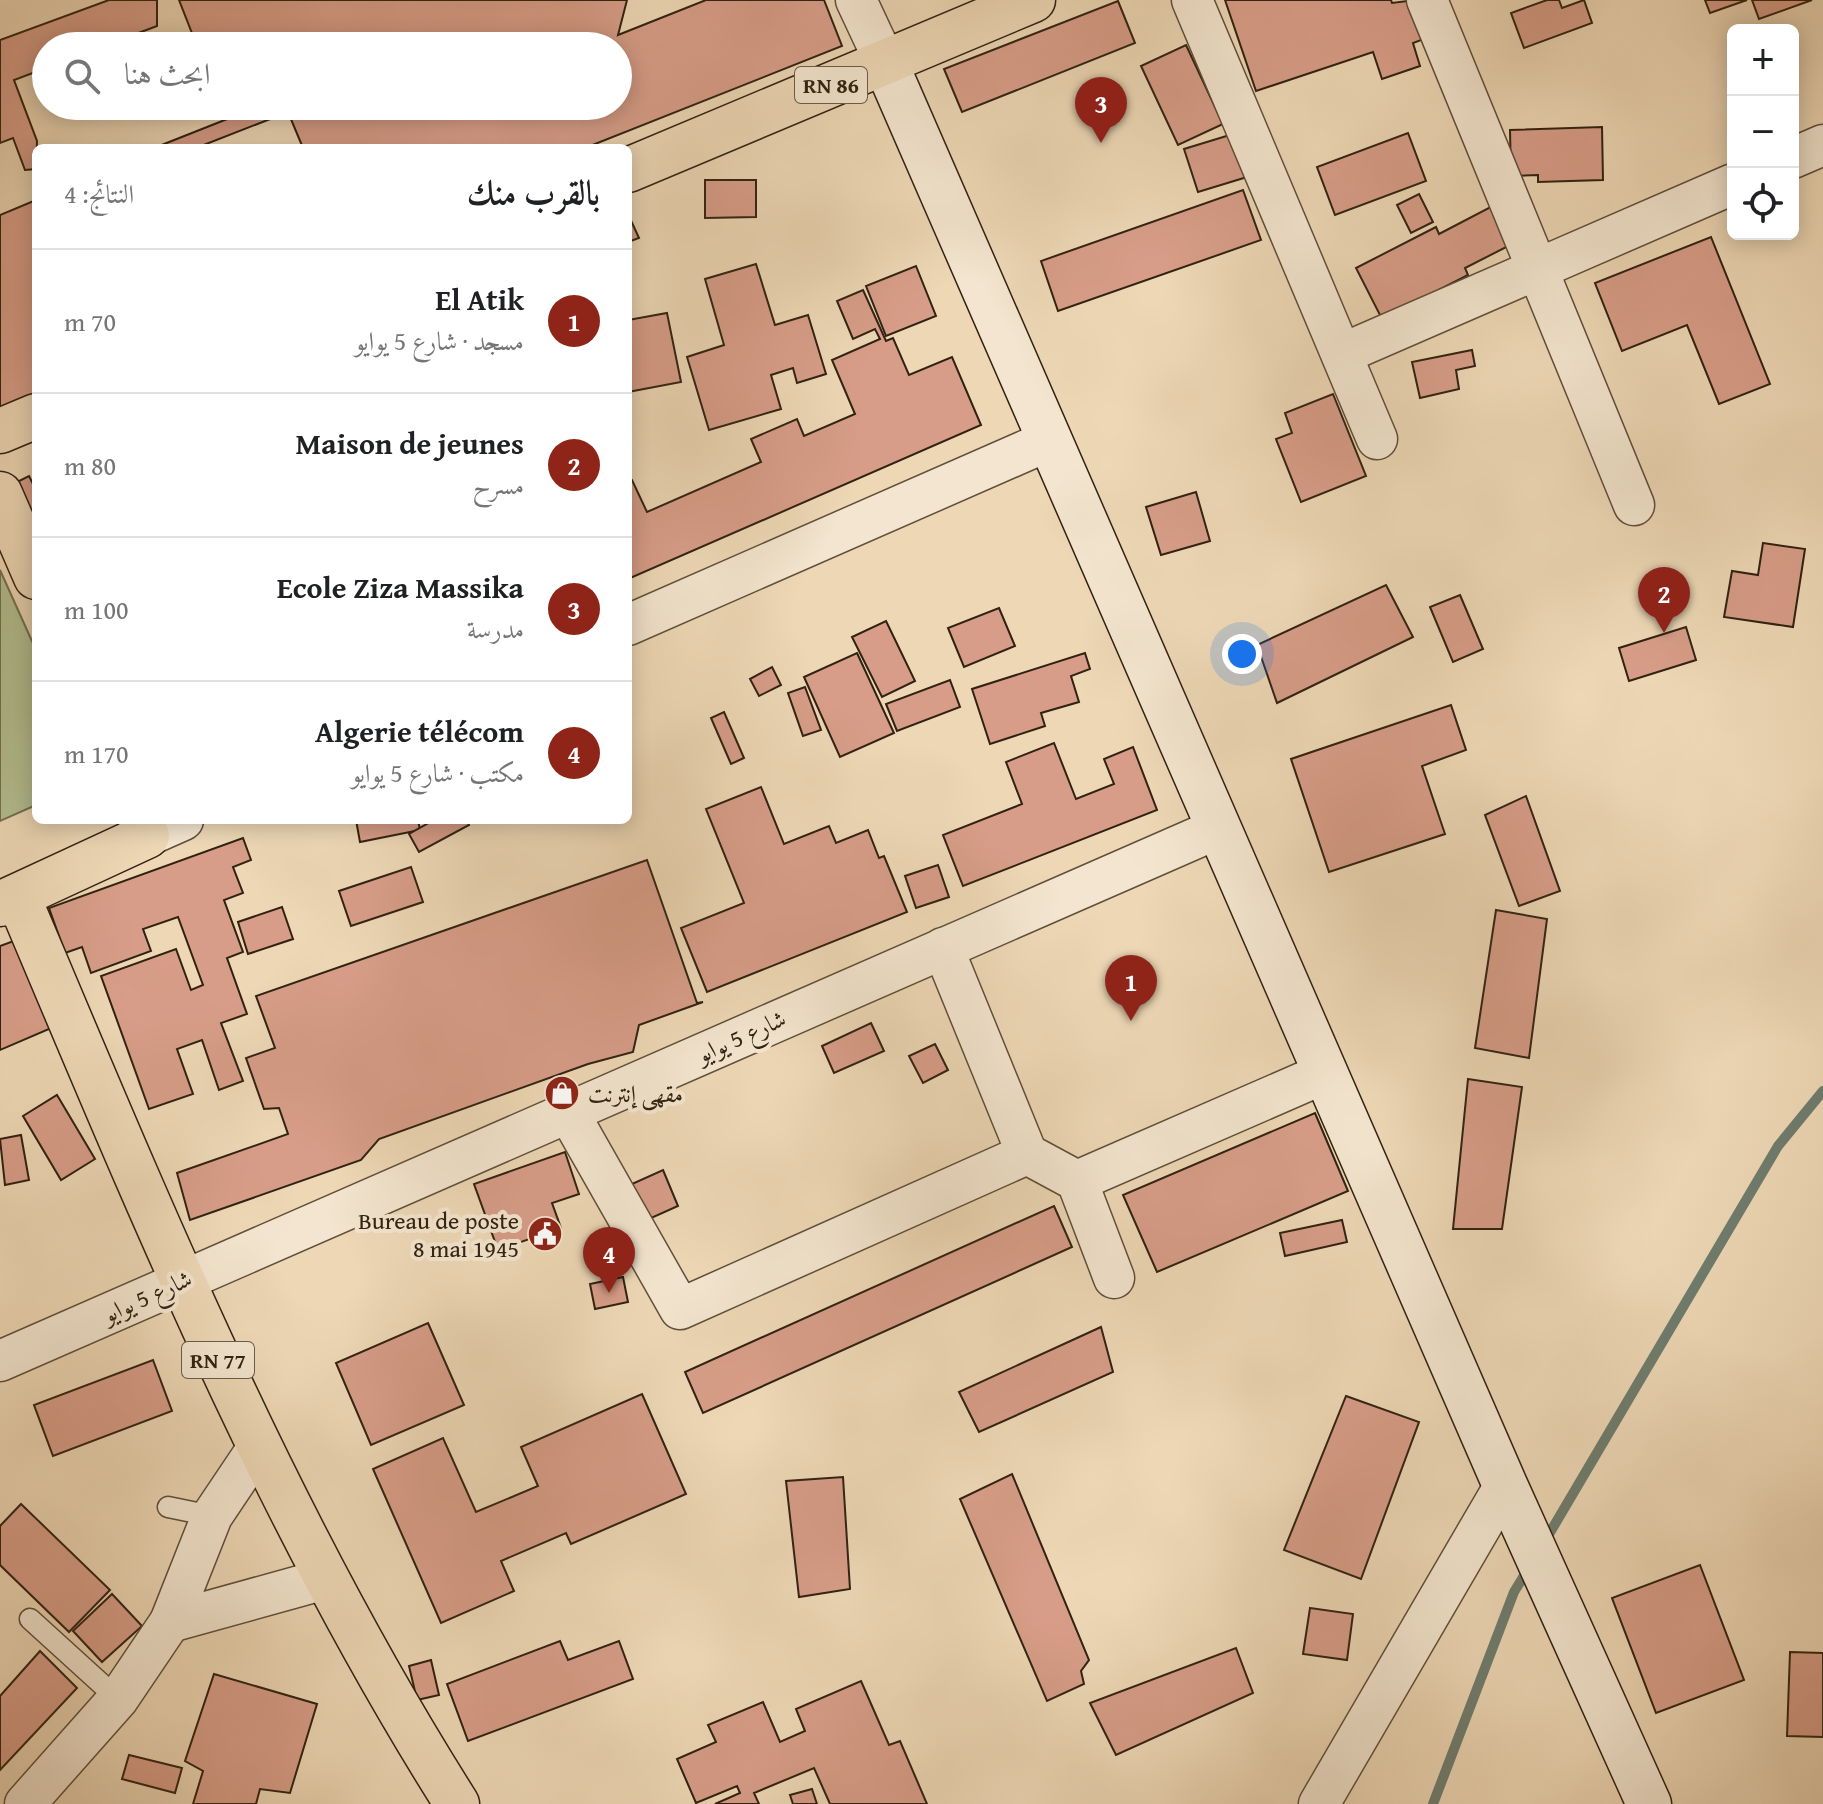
<!DOCTYPE html>
<html lang="ar">
<meta charset="utf-8">
<style>
:root{--surface:#fff;--page:#f2f2f2;--text:#202124;--muted:#757577;--line:#e0e0e0;--accent:#8f2418}
body{margin:0;font-family:"Gentium Book Plus",Amiri,serif;background:var(--page);color:var(--text);direction:rtl}
.controls{position:absolute;right:24px;top:24px;display:grid;overflow:hidden;border-radius:12px;box-shadow:0 4px 20px #0003}
.controls button{width:72px;height:72px;display:grid;place-items:center;padding:0;border:0;border-bottom:2px solid var(--line);background:var(--surface);color:var(--text);font:40px sans-serif}
.you{position:absolute;left:1242px;top:654px;width:28px;height:28px;margin:-20px;border:6px solid #fff;border-radius:50%;background:#1a73e8;box-shadow:0 0 0 12px #1a73e833}
.badge{display:grid;place-items:center;width:52px;height:52px;border-radius:50%;background:var(--accent);color:#fff;font-size:26px;font-weight:700}
.pin{position:absolute;translate:-50% -66px;filter:drop-shadow(0 2px 4px #0008)}
.pin::after{content:'';position:absolute;top:42px;width:28px;height:24px;background:inherit;clip-path:polygon(0 0,100% 0,50% 100%)}
.list{margin:0;padding:0;list-style:none}
h2{display:flex;justify-content:space-between;align-items:center;height:104px;margin:0;padding:0 32px;font-size:34px}
h2 small{font-size:26px;font-weight:400;color:var(--muted)}
.list li{display:grid;grid-template-columns:52px 1fr auto;gap:24px;align-items:center;box-sizing:border-box;height:144px;padding:0 32px;border-top:2px solid var(--line)}
.list b{display:block;font-size:30px;white-space:nowrap}
.list p{margin:0;font-size:26px;white-space:nowrap;color:var(--muted)}
.list em{font-size:26px;font-style:normal;color:var(--muted)}
.icon{flex:none;width:44px;height:44px;fill:none;stroke:currentColor;stroke-width:2;stroke-linecap:round;stroke-linejoin:round}
.map{position:relative;flex:none;width:1823px;height:1804px;overflow:hidden;direction:ltr}
.search{position:absolute;background:var(--surface);box-shadow:0 4px 20px #0003;left:32px;top:32px;width:600px;height:88px;display:flex;align-items:center;gap:20px;box-sizing:border-box;padding:0 28px;border-radius:44px;color:var(--muted);font-size:30px}
.panel{position:absolute;background:var(--surface);box-shadow:0 4px 20px #0003;left:32px;top:144px;width:600px;height:680px;border-radius:12px;direction:rtl}
.map>svg:first-child{display:block}
</style>
<div class="map">
<svg width="1823" height="1804" viewBox="0 0 1823 1804">
<rect width="100%" height="100%" fill="#edd7b5"/>
<filter id="stains"><feTurbulence type="fractalNoise" baseFrequency=".0025" numOctaves="4"/><feColorMatrix values="0 0 0 0 .2 0 0 0 0 .09 0 0 0 0 .02 0 0 0 .5 -.17"/></filter>
<radialGradient id="worn" r=".72"><stop offset=".6" stop-color="#630" stop-opacity="0"/><stop offset="1" stop-color="#630" stop-opacity=".3"/></radialGradient>
<polygon fill="#b3bf91" stroke="#727051" stroke-width="2" points="0,570 36,650 36,805 0,821"/>
<g fill="none" stroke-linecap="round" stroke-linejoin="round">
<g stroke="#6f7d6f" stroke-width="10">
<polyline points="1545,1541 1778,1146 1823,1091"/>
<polyline points="1433,1804 1514,1592 1528,1569"/>
</g>
</g>
<g fill="#d79d88" stroke="#302211" stroke-width="2">
<polygon points="109,0 157,0 157,26 104,46 46,46 46,68 14,80 37,141 36,169 25,170 13,138 0,143 0,40"/>
<polygon points="179,0 627,0 618,35 706,0 824,0 842,46 585,148 303,148 288,112 196,148 154,148 260,106 618,106 618,46 197,46"/>
<polygon points="1225,0 1391,0 1392,3 1416,0 1429,37 1413,43 1420,66 1382,79 1373,52 1256,91"/>
<polygon points="1547,0 1559,0 1562,8 1584,0 1592,23 1524,48 1511,13"/>
<polygon points="1705,0 1747,0 1710,13"/>
<polygon points="1752,0 1812,0 1759,19"/>
<polygon points="1118,1 1135,43 962,112 944,69"/>
<polygon points="1186,45 1223,124 1178,145 1141,66"/>
<polygon points="1602,127 1603,180 1538,182 1538,175 1511,176 1510,130"/>
<polygon points="1408,133 1426,181 1335,215 1317,167"/>
<polygon points="1233,134 1247,177 1198,192 1184,149"/>
<polygon points="705,180 756,180 756,217 705,218"/>
<polygon points="1243,190 1261,240 1058,311 1041,261"/>
<polygon points="1419,194 1433,222 1411,233 1397,205"/>
<polygon points="36,200 36,394 0,408 0,215"/>
<polygon points="1504,200 1524,238 1465,268 1468,275 1382,319 1356,268 1436,227 1439,234"/>
<polygon points="628,214 639,238 628,242"/>
<polygon points="1711,237 1770,384 1719,404 1687,325 1622,351 1595,283"/>
<polygon points="756,264 775,325 808,315 826,374 797,383 793,368 771,375 781,409 709,430 687,357 724,345 705,279"/>
<polygon points="916,266 936,316 886,336 866,286"/>
<polygon points="863,290 886,341 893,338 909,375 952,357 981,425 628,579 628,482 632,480 647,512 761,462 751,439 797,419 804,436 855,414 832,360 880,339 875,329 853,339 837,301"/>
<polygon points="667,313 681,382 628,392 628,320"/>
<polygon points="1472,350 1475,366 1456,370 1459,389 1420,398 1412,362"/>
<polygon points="1333,394 1366,476 1301,502 1276,439 1292,433 1285,413"/>
<polygon points="29,476 36,490 36,518 25,523 7,487"/>
<polygon points="1196,492 1210,541 1161,555 1146,507"/>
<polygon points="1763,543 1805,549 1793,627 1724,617 1732,571 1758,575"/>
<polygon points="1386,585 1413,637 1277,703 1257,645"/>
<polygon points="1460,595 1483,649 1453,662 1430,607"/>
<polygon points="999,608 1015,646 964,667 948,628"/>
<polygon points="886,621 915,681 882,697 852,637"/>
<polygon points="1686,627 1696,660 1629,681 1619,648"/>
<polygon points="857,653 894,733 840,757 804,677"/>
<polygon points="1085,653 1090,669 1071,676 1079,702 1041,713 1045,726 990,744 972,689"/>
<polygon points="772,667 781,685 759,696 750,679"/>
<polygon points="950,680 960,707 897,731 886,704"/>
<polygon points="805,687 821,730 803,736 788,693"/>
<polygon points="1451,705 1466,750 1422,766 1445,834 1329,872 1291,759"/>
<polygon points="724,712 744,758 731,764 711,718"/>
<polygon points="1054,743 1076,799 1114,784 1104,759 1133,747 1157,810 963,886 943,835 1022,804 1006,762"/>
<polygon points="761,787 784,844 829,826 836,843 868,830 879,858 884,856 907,912 707,992 681,928 744,903 706,809"/>
<polygon points="1526,796 1560,891 1519,906 1485,815"/>
<polygon points="356,820 418,820 420,830 360,842"/>
<polygon points="467,820 469,825 419,852 409,834 434,820"/>
<polygon points="243,838 251,860 233,867 243,893 224,900 243,952 227,958 247,1014 221,1023 243,1081 219,1090 202,1040 177,1049 193,1094 149,1109 101,976 176,949 191,990 203,985 178,917 143,929 151,951 91,973 82,947 65,953 49,908"/>
<polygon points="647,860 697,1003 703,1002 639,1025 633,1052 588,1064 379,1139 361,1160 190,1220 177,1173 288,1134 279,1108 264,1109 246,1058 275,1048 256,996"/>
<polygon points="938,865 949,897 916,908 905,876"/>
<polygon points="411,867 423,902 351,926 339,891"/>
<polygon points="282,907 293,939 248,954 238,922"/>
<polygon points="1496,910 1547,919 1529,1058 1475,1048"/>
<polygon points="19,939 56,1026 0,1050 0,946"/>
<polygon points="871,1023 884,1051 834,1073 822,1046"/>
<polygon points="935,1044 948,1070 923,1083 909,1056"/>
<polygon points="1468,1079 1522,1087 1502,1229 1453,1229"/>
<polygon points="57,1095 95,1159 61,1180 23,1116"/>
<polygon points="1315,1113 1348,1191 1157,1272 1123,1195"/>
<polygon points="21,1135 29,1180 5,1185 0,1139"/>
<polygon points="565,1152 579,1194 552,1203 561,1228 498,1250 474,1184"/>
<polygon points="663,1170 678,1206 649,1219 632,1184"/>
<polygon points="1054,1206 1072,1247 703,1413 685,1372"/>
<polygon points="1342,1220 1347,1242 1285,1256 1280,1233"/>
<polygon points="623,1277 628,1302 595,1309 590,1284"/>
<polygon points="428,1323 464,1405 371,1445 336,1363"/>
<polygon points="1101,1327 1113,1372 979,1432 959,1392"/>
<polygon points="153,1360 172,1411 53,1456 34,1405"/>
<polygon points="642,1394 686,1494 571,1544 566,1533 501,1561 514,1591 441,1623 373,1469 443,1438 476,1512 538,1486 521,1447"/>
<polygon points="1346,1396 1419,1422 1361,1579 1284,1550"/>
<polygon points="1012,1474 1089,1660 1081,1671 1084,1684 1047,1701 960,1499"/>
<polygon points="843,1477 850,1589 799,1597 786,1481"/>
<polygon points="21,1504 110,1590 69,1632 0,1565 0,1526"/>
<polygon points="1700,1565 1744,1680 1656,1713 1612,1598"/>
<polygon points="112,1594 142,1626 102,1662 73,1631"/>
<polygon points="1310,1608 1353,1614 1347,1660 1303,1654"/>
<polygon points="560,1641 568,1660 619,1641 633,1679 468,1741 447,1684"/>
<polygon points="1236,1648 1253,1693 1116,1755 1090,1703"/>
<polygon points="40,1651 77,1688 0,1770 0,1696"/>
<polygon points="1790,1652 1823,1653 1823,1737 1787,1736"/>
<polygon points="431,1660 439,1695 417,1700 409,1666"/>
<polygon points="214,1674 317,1704 290,1793 260,1789 256,1804 193,1804 203,1771 185,1761"/>
<polygon points="861,1681 889,1745 900,1741 927,1804 830,1804 814,1768 754,1793 759,1804 715,1804 740,1793 737,1786 696,1803 677,1759 716,1742 708,1725 763,1702 780,1742 805,1731 796,1709"/>
<polygon points="129,1755 182,1768 175,1793 122,1779"/>
<polygon points="812,1789 817,1804 793,1804 790,1795"/>
</g>
<g fill="none" stroke-linecap="round" stroke-linejoin="round">
<g stroke="#5f4f3a" stroke-width="23">
<g id="service">
<polyline points="168,1507 212,1516"/>
<polyline points="30,1619 118,1699"/>
</g>
</g>
<g stroke="#5f4f3a" stroke-width="43">
<g id="minor">
<polyline points="856,0 885,62"/>
<polyline points="1192,0 1377,439"/>
<polyline points="1427,0 1634,505"/>
<polyline points="1793,158 1823,145"/>
<polyline points="1342,354 1733,184"/>
<polyline points="628,625 1050,440"/>
<polyline points="147,836 183,820"/>
<polyline points="943,948 1027,1154 1077,1181 1114,1278"/>
<polyline points="568,1112 680,1309 1027,1154"/>
<polyline points="1077,1181 1325,1073"/>
<polyline points="0,1361 1219,828"/>
<polyline points="259,1446 212,1516 170,1622 325,1579"/>
<polyline points="25,1804 118,1699 170,1622"/>
<polyline points="1319,1804 1505,1485"/>
</g>
</g>
<g stroke="#302211" stroke-width="47">
<polyline id="secondary" points="885,62 1505,1485 1649,1804"/>
</g>
<g stroke="#302211" stroke-width="47">
<g id="primary">
<polyline points="628,170 1033,0"/>
<polyline points="0,431 36,416"/>
<polyline points="0,494 36,577"/>
<path d="M18,897C149,1207 276,1519 457,1804"/>
<polyline points="0,904 147,836 141,820"/>
</g>
</g>
<use href="#service" stroke="#f3e5cf" stroke-width="20"/>
<use href="#minor" stroke="#f3e5cf" stroke-width="40"/>
<use href="#secondary" stroke="#f3e5cf" stroke-width="44"/>
<use href="#primary" stroke="#edd7b5" stroke-width="44"/>
</g>
<defs>
<g id="shop-disc" transform="scale(1.8)"><circle r="9.5" fill="#8f2418" stroke="#f3e5cf"/><path d="M-5-2.5h2.3a2.7 3.5 0 0 1 5.4 0H5L5.5 6h-11ZM-1.5-2.5h3a1.5 2.3 0 0 0-3 0Z" fill="#fff"/></g>
<g id="civic-disc" transform="scale(1.8)"><circle r="9.5" fill="#8f2418" stroke="#f3e5cf"/><path d="M-.6-6.5H3V-4.5H.6V-3L4-1V1h2V6H-6V1h2V-1L-.6-3ZM-1.2 2.5V6h2.4V2.5Z" fill="#fff"/></g>
</defs>
<g fill-rule="evenodd">
<use href="#shop-disc" x="562" y="1093"/>
<use href="#civic-disc" x="545" y="1234"/>
</g>
<g text-anchor="middle" dominant-baseline="central" stroke-width="8" stroke-linejoin="round" paint-order="stroke">
<g fill="#f3e5cf" stroke="#6a5c4a" stroke-width="2">
<rect x="795" y="67" width="72" height="36" rx="6"/>
<rect x="182" y="1342" width="72" height="36" rx="6"/>
</g>
<g font-size="22" font-weight="bold" fill="#302211">
<text x="831" y="85">RN 86</text>
<text x="218" y="1360">RN 77</text>
</g>
<g font-size="24" fill="#302211" stroke="#f3e5cf">
<text transform="translate(741 1036) rotate(-24)">شارع 5 يوايو</text>
<text transform="translate(147 1296) rotate(-24)">شارع 5 يوايو</text>
</g>
<g font-size="24" fill="#302211" stroke="#f3e5cf" text-anchor="start">
<text x="588" y="1093">مقهى إنترنت</text>
<text x="519" y="1220" text-anchor="end">Bureau de poste<tspan x="519" dy="28">8 mai 1945</tspan></text>
</g>
</g>
<rect width="100%" height="100%" filter="url(#stains)"/>
<rect width="100%" height="100%" fill="url(#worn)"/>
</svg>
<div class="controls">
<button>+</button>
<button>−</button>
<button><svg class="icon" aria-label="locate" viewBox="0 0 24 24"><circle cx="12" cy="12" r="6"/><path d="M12 2v4M12 18v4M2 12h4M18 12h4"/></svg></button>
</div>
<div class="you"></div>
<div class="pin badge" style="left:1131px;top:1021px">1</div>
<div class="pin badge" style="left:1664px;top:633px">2</div>
<div class="pin badge" style="left:1101px;top:143px">3</div>
<div class="pin badge" style="left:609px;top:1293px">4</div>
<div class="search"><svg class="icon" aria-label="search" viewBox="0 0 24 24"><circle cx="10" cy="10" r="6"/><path d="M15 15l6 6"/></svg>ابحث هنا</div>
<section class="panel">
<h2>بالقرب منك<small>النتائج: 4</small></h2>
<ul class="list">
<li><span class="badge">1</span><div><b>El Atik</b><p>مسجد · شارع 5 يوايو</p></div><em>70 m</em></li>
<li><span class="badge">2</span><div><b>Maison de jeunes</b><p>مسرح</p></div><em>80 m</em></li>
<li><span class="badge">3</span><div><b>Ecole Ziza Massika</b><p>مدرسة</p></div><em>100 m</em></li>
<li><span class="badge">4</span><div><b>Algerie télécom</b><p>مكتب · شارع 5 يوايو</p></div><em>170 m</em></li>
</ul>
</section>
</div>
